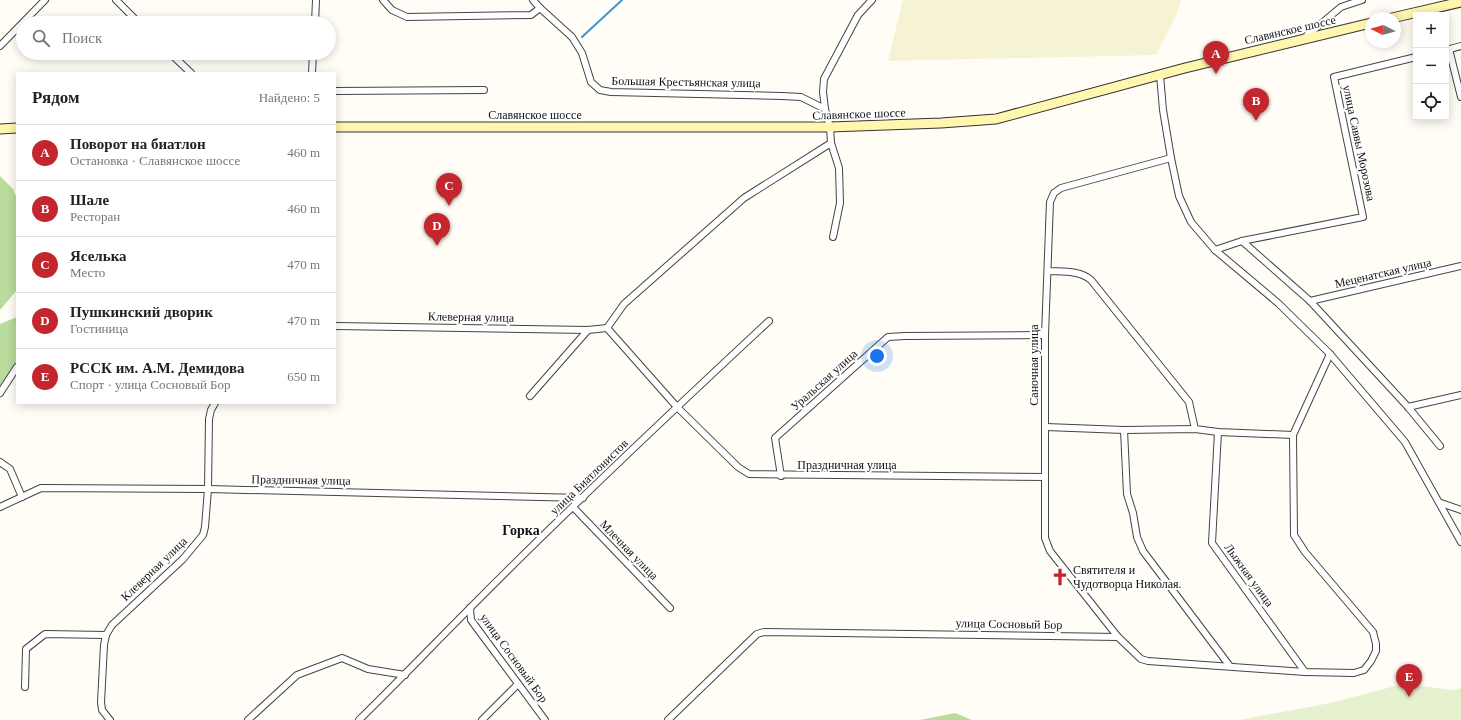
<!DOCTYPE html>
<html lang="ru">
<meta charset="utf-8">
<style>
:root{--surface:#fff;--page:#f6f6f6;--text:#222;--muted:#767676;--line:#e0e0e0;--accent:#c4262e}
body{margin:0;font-family:"Times New Roman",serif;background:var(--page);color:var(--text)}
.controls{position:absolute;right:12px;top:12px;display:grid;overflow:hidden;border-radius:0px;box-shadow:0 2px 10px #0003}
.controls button{width:36px;height:36px;display:grid;place-items:center;padding:0;border:0;border-bottom:1px solid var(--line);background:var(--surface);color:var(--text);font:20px sans-serif}
.compass{position:absolute;left:1365px;top:12px;width:36px;height:36px;border-radius:50%;background:var(--surface);box-shadow:0 2px 10px #0003;rotate:275deg}
.you{position:absolute;left:877px;top:356px;width:14px;height:14px;margin:-10px;border:3px solid #fff;border-radius:50%;background:#1a73e8;box-shadow:0 0 0 6px #1a73e833}
.badge{display:grid;place-items:center;width:26px;height:26px;border-radius:50%;background:var(--accent);color:#fff;font-size:13px;font-weight:700}
.pin{position:absolute;translate:-50% -33px;filter:drop-shadow(0 1px 2px #0008)}
.pin::after{content:'';position:absolute;top:21px;width:14px;height:12px;background:inherit;clip-path:polygon(0 0,100% 0,50% 100%)}
.list{margin:0;padding:0;list-style:none}
h2{display:flex;justify-content:space-between;align-items:center;height:52px;margin:0;padding:0 16px;font-size:17px}
h2 small{font-size:13px;font-weight:400;color:var(--muted)}
.list li{display:grid;grid-template-columns:26px 1fr auto;gap:12px;align-items:center;box-sizing:border-box;height:56px;padding:0 16px;border-top:1px solid var(--line)}
.list b{display:block;font-size:15px;white-space:nowrap}
.list p{margin:0;font-size:13px;white-space:nowrap;color:var(--muted)}
.list em{font-size:13px;font-style:normal;color:var(--muted)}
.icon{flex:none;width:22px;height:22px;fill:none;stroke:currentColor;stroke-width:2;stroke-linecap:round;stroke-linejoin:round}
.map{position:relative;flex:none;width:1461px;height:720px;overflow:hidden}
.search{position:absolute;background:var(--surface);box-shadow:0 2px 10px #0003;left:16px;top:16px;width:320px;height:44px;display:flex;align-items:center;gap:10px;box-sizing:border-box;padding:0 14px;border-radius:22px;color:var(--muted);font-size:15px}
.panel{position:absolute;background:var(--surface);box-shadow:0 2px 10px #0003;left:16px;top:72px;width:320px;height:332px;border-radius:0px}
.map>svg:first-child{display:block}
</style>
<div class="map">
<svg width="1461" height="720" viewBox="0 0 1461 720">
<rect width="100%" height="100%" fill="#fffdf5"/>
<polygon fill="#f6f3d4" points="903,0 1181,0 1176,16 1156,55 888,61"/>
<g fill="#b9dc9c">
<polygon points="0,176 13,189 17,199 17,290 0,310"/>
<polygon points="17,317 17,371 0,386 0,324"/>
<polygon points="955,713 972,720 920,720"/>
</g>
<polygon fill="#e6f2cf" points="1403,684 1453,690 1461,688 1461,720 1239,720 1330,703"/>
<g fill="none" stroke-linecap="round" stroke-linejoin="round">
<polyline stroke="#3f96cf" stroke-width="2" points="582,37 622,0"/>
<g stroke="#444" stroke-width="8">
<g id="street">
<polyline points="116,0 139,23"/>
<polyline points="383,0 392,10 407,17 531,15 540,8 572,37 582,53 591,82 600,90 611,92 782,96 801,97 825,109"/>
<polyline points="533,0 540,8"/>
<polyline points="315,23 316,0"/>
<polyline points="1304,38 1341,7 1362,0"/>
<polyline points="0,46 45,0"/>
<polyline points="1449,49 1461,97"/>
<polyline points="1446,50 1461,46"/>
<polyline points="170,53 191,73"/>
<polyline points="312,73 313,53"/>
<polyline points="1160,75 1163,110 1171,158 1179,196 1191,222 1215,250 1278,303 1330,354 1405,442 1461,542"/>
<polyline points="335,91 484,90"/>
<polyline points="833,237 840,203 839,168 831,143 830,127 825,109 823,92 824,79 858,15 872,0"/>
<polyline points="1242,241 1310,301 1408,407 1440,446"/>
<polyline points="1215,250 1242,241 1363,217 1334,77 1416,57"/>
<path d="M1048,271C1063,272 1079,270 1091,280L1189,402L1195,429"/>
<polyline points="1310,301 1461,266"/>
<polyline points="335,326 588,330 607,328"/>
<polyline points="607,328 677,407 738,467 749,474 1045,477"/>
<polyline points="607,328 624,304 744,198 831,143"/>
<polyline points="0,393 17,367"/>
<polyline points="530,396 588,330"/>
<polyline points="1408,407 1461,395"/>
<polyline points="1046,427 1124,430 1195,429 1218,432 1293,435 1330,354"/>
<polyline points="1124,430 1127,494 1133,513 1137,537 1143,551 1229,665"/>
<polyline points="1218,432 1212,543 1305,672"/>
<polyline points="0,462 10,469 22,497"/>
<polyline points="781,476 775,438 888,337 905,336 1045,335"/>
<polyline points="1441,503 1461,510"/>
<polyline points="0,507 41,488 208,489 583,498"/>
<polyline points="573,507 670,608"/>
<polyline points="470,608 471,620 545,720"/>
<polyline points="1118,637 1050,551 1045,538 1045,335 1050,202 1054,193 1061,188 1171,158"/>
<polyline points="25,687 26,649 45,634 106,635"/>
<polyline points="110,720 102,710 101,702 104,645 106,635 112,625 183,559 203,535 205,527 208,489 209,419 211,410 215,403"/>
<polyline points="248,720 297,675 342,658 368,669 405,675"/>
<path d="M359,720C397,683 433,645 470,608C567,510 668,415 769,321"/>
<polyline points="482,720 518,684"/>
<polyline points="668,720 757,634 764,632 1118,637 1141,659 1148,661 1305,672 1354,673 1364,670 1371,661 1376,651 1376,644 1373,632 1305,552 1294,535 1293,435"/>
</g>
</g>
<g stroke="#333" stroke-width="11">
<g id="secondary">
<polyline points="1392,18 1461,2"/>
<polyline points="335,127 830,127 941,123 996,119 1185,68 1371,23"/>
<polyline points="0,129 17,128"/>
</g>
</g>
<use href="#street" stroke="#fff" stroke-width="6"/>
<use href="#secondary" stroke="#fff6b0" stroke-width="9"/>
</g>
<defs>
<g id="church-bare" transform="scale(1.38)"><path d="M-1.2-6h2.4v3.5h3.3v2.4h-3.3V6h-2.4V-.1h-3.3v-2.4h3.3Z" fill="#c4262e" stroke="#fff" stroke-width="2.5" paint-order="stroke"/></g>
</defs>
<g fill-rule="evenodd">
<use href="#church-bare" x="1060" y="577"/>
</g>
<g text-anchor="middle" dominant-baseline="central" stroke-width="4" stroke-linejoin="round" paint-order="stroke">
<g font-size="12" fill="#111" stroke="#fff">
<text transform="translate(1290 30) rotate(-13)">Славянское шоссе</text>
<text transform="translate(686 82) rotate(1)">Большая Крестьянская улица</text>
<text transform="translate(859 114) rotate(-2)">Славянское шоссе</text>
<text x="535" y="115">Славянское шоссе</text>
<text transform="translate(1359 143) rotate(78)">улица Саввы Морозова</text>
<text transform="translate(1383 273) rotate(-13)">Меценатская улица</text>
<text transform="translate(471 317) rotate(1)">Клеверная улица</text>
<text transform="translate(1034 365) rotate(-90)">Саночная улица</text>
<text transform="translate(824 380) rotate(-42)">Уральская улица</text>
<text x="847" y="465">Праздничная улица</text>
<text transform="translate(589 477) rotate(-44)">улица Биатлонистов</text>
<text transform="translate(301 480) rotate(1)">Праздничная улица</text>
<text transform="translate(629 550) rotate(46)">Млечная улица</text>
<text transform="translate(154 569) rotate(-44)">Клеверная улица</text>
<text transform="translate(1249 575) rotate(54)">Лыжная улица</text>
<text transform="translate(1009 624) rotate(1)">улица Сосновый Бор</text>
<text transform="translate(514 658) rotate(54)">улица Сосновый Бор</text>
</g>
<g font-size="12" fill="#111" stroke="#fff" text-anchor="start">
<text x="1073" y="570">Святителя и<tspan x="1073" dy="14">Чудотворца Николая.</tspan></text>
</g>
<g font-size="14" font-weight="bold" fill="#111" stroke="#fff">
<text x="521" y="530">Горка</text>
</g>
</g>
</svg>
<div class="controls">
<button>+</button>
<button>−</button>
<button><svg class="icon" aria-label="locate" viewBox="0 0 24 24"><circle cx="12" cy="12" r="6"/><path d="M12 2v4M12 18v4M2 12h4M18 12h4"/></svg></button>
</div>
<svg class="compass" viewBox="-18 -18 36 36"><path d="M0-13l5 13h-10z" fill="#e53935"/><path d="M0 13l5-13h-10z" fill="#767676"/></svg>
<div class="you"></div>
<div class="pin badge" style="left:1216px;top:74px">A</div>
<div class="pin badge" style="left:1256px;top:121px">B</div>
<div class="pin badge" style="left:449px;top:206px">C</div>
<div class="pin badge" style="left:437px;top:246px">D</div>
<div class="pin badge" style="left:1409px;top:697px">E</div>
<div class="search"><svg class="icon" aria-label="search" viewBox="0 0 24 24"><circle cx="10" cy="10" r="6"/><path d="M15 15l6 6"/></svg>Поиск</div>
<section class="panel">
<h2>Рядом<small>Найдено: 5</small></h2>
<ul class="list">
<li><span class="badge">A</span><div><b>Поворот на биатлон</b><p>Остановка · Славянское шоссе</p></div><em>460 m</em></li>
<li><span class="badge">B</span><div><b>Шале</b><p>Ресторан</p></div><em>460 m</em></li>
<li><span class="badge">C</span><div><b>Яселька</b><p>Место</p></div><em>470 m</em></li>
<li><span class="badge">D</span><div><b>Пушкинский дворик</b><p>Гостиница</p></div><em>470 m</em></li>
<li><span class="badge">E</span><div><b>РССК им. А.М. Демидова</b><p>Спорт · улица Сосновый Бор</p></div><em>650 m</em></li>
</ul>
</section>
</div>
